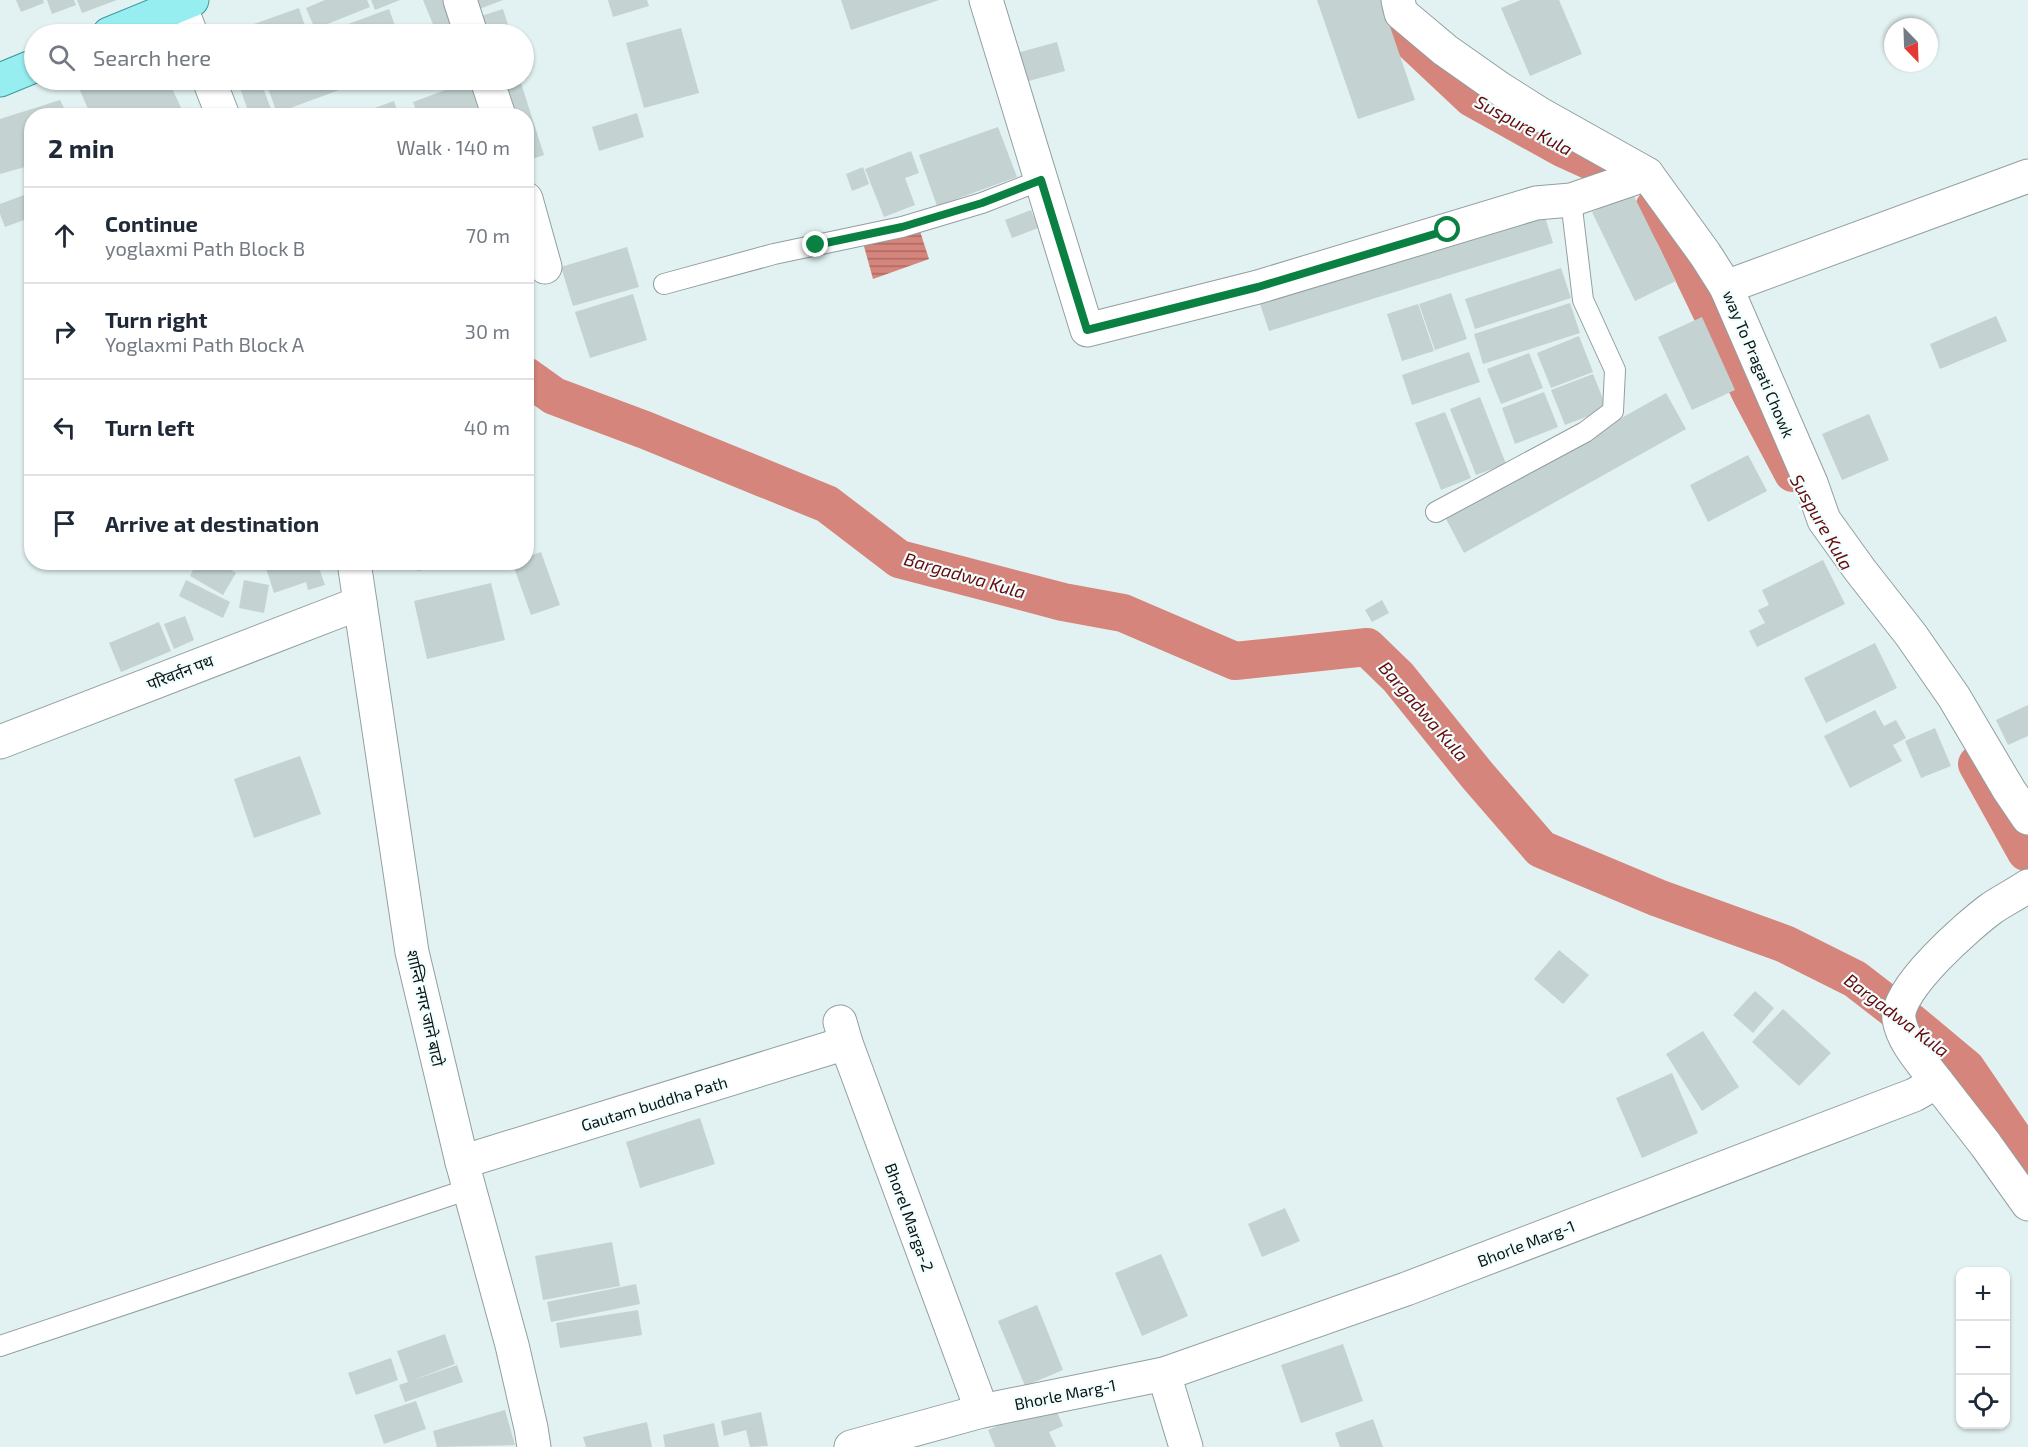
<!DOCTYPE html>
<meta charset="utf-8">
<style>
:root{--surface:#fff;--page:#f2f2f3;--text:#1f2937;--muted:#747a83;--line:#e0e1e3}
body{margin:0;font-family:"Exo 2","Noto Sans Devanagari",sans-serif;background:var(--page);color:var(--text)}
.controls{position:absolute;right:18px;bottom:18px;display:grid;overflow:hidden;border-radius:12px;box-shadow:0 2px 4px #0004}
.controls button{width:54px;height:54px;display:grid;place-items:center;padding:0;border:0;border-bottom:2px solid var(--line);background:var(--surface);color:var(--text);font:30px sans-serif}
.compass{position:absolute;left:1884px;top:18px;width:54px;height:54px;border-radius:50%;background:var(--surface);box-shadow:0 2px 4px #0004;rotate:157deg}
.stop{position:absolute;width:18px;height:18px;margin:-14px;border:4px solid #0b8043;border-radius:50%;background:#fff}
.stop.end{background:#0b8043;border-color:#fff;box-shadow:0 2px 6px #0008}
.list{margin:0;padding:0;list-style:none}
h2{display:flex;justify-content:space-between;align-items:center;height:78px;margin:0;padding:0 24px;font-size:26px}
h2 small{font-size:20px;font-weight:400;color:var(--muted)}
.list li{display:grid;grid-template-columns:39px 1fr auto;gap:18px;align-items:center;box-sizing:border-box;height:96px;padding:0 24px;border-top:2px solid var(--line)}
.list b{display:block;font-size:22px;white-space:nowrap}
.list p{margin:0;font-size:20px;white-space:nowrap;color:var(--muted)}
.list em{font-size:20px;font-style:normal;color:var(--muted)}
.icon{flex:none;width:33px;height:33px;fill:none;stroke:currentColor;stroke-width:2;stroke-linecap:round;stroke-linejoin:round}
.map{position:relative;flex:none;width:2028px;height:1447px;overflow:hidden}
.search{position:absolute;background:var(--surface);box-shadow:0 2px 4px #0004;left:24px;top:24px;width:510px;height:66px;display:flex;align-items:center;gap:15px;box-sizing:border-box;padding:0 21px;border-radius:33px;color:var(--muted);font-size:22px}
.panel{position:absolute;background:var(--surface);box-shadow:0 2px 4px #0004;left:24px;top:108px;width:510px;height:462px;border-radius:24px}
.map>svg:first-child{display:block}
</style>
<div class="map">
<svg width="2028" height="1447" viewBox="0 0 2028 1447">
<defs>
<pattern id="water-rules" width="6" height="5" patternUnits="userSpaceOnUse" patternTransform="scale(1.5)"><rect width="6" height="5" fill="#d5857b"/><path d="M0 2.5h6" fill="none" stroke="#ab6b63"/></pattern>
</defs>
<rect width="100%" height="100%" fill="#e2f1f1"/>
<polygon fill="url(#water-rules)" points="917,222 929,259 873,279 862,239"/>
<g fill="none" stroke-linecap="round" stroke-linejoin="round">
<g stroke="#d5857b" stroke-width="38">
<polyline points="1400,23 1406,36 1472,98 1562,148 1595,163"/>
<polyline points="1654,208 1673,232 1751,394 1793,473"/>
<polyline points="526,376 554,396 645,430 827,504 899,559 1063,602 1123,613 1235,661 1367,647 1398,677 1477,775 1541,849 1658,898 1785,944 1855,979 1912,1023 1966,1068 2028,1159"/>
<polyline points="1977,764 2026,852"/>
</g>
</g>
<g fill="#c4d2d2">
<polygon points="16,0 43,0 44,3 21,12"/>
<polygon points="47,0 74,0 76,5 52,14"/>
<polygon points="77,0 117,0 82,13"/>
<polygon points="325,0 367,0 370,7 315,29 306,8"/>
<polygon points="371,0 400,0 375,10"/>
<polygon points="423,0 452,0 466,34 437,34"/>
<polygon points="473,0 503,0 477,10"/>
<polygon points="608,0 647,0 649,6 613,17"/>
<polygon points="841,0 939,0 851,30"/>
<polygon points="1317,0 1381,0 1415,100 1358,119"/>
<polygon points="1521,0 1559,0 1582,54 1530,76 1501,8"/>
<polygon points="299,8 307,32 299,34 226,34"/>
<polygon points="389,9 398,34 321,34"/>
<polygon points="503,9 511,34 483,34 478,17"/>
<polygon points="681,28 699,93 644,108 626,43"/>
<polygon points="1057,42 1065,71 1018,84 1010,55"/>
<polygon points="106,80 168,80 185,116 91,116 79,88"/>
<polygon points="237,80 260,80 271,109 250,116"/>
<polygon points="265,80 366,80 277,113"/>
<polygon points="473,80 490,116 418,116 413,102"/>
<polygon points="501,80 520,80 544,155 526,161 526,116 505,116"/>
<polygon points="60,100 68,116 32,116 32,165 0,174 0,119"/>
<polygon points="394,101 399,116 371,116 369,110"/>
<polygon points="637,113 644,137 599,151 592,127"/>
<polygon points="998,127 1017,177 937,206 919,155"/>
<polygon points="911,151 919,173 905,178 915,205 884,217 865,169"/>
<polygon points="863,167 869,184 852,191 846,174"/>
<polygon points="32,192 32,217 5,227 0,214 0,204"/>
<polygon points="1632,192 1676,281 1635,301 1592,212"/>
<polygon points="1541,204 1553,243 1269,331 1256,292"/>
<polygon points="1031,210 1038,228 1012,238 1005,220"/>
<polygon points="627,247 639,287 573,306 561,267"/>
<polygon points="1561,268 1571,298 1475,329 1465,299"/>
<polygon points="1451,293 1467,339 1435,350 1419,304"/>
<polygon points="633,294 647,340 590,358 575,312"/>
<polygon points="1570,303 1580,333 1483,364 1474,334"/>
<polygon points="1418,304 1434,351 1402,361 1387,314"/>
<polygon points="1996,316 2007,341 1940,369 1930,344"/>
<polygon points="1702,317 1735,390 1692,410 1658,337"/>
<polygon points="1579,336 1593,372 1551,388 1537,353"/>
<polygon points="1469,352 1480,382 1412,405 1402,375"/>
<polygon points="1529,353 1543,388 1501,404 1487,369"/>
<polygon points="1593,374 1607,409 1565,425 1551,390"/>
<polygon points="1544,392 1558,427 1515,444 1502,408"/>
<polygon points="1666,393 1686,429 1464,553 1445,517"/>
<polygon points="1480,397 1506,464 1476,475 1450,409"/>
<polygon points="1445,412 1471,478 1441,490 1415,423"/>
<polygon points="1869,414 1889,460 1842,480 1822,434"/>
<polygon points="1748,455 1767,491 1708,522 1690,485"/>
<polygon points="541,552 560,605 531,615 512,562 526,562 526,557"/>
<polygon points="1823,560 1845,604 1757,647 1749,631 1765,623 1758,610 1769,605 1762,590"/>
<polygon points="197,562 218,562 236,573 223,595 190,576"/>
<polygon points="264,562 317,562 325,585 308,590 306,582 274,593"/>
<polygon points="416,562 455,562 455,565 417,571"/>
<polygon points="186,580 230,602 223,618 179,596"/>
<polygon points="244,580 269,585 264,613 239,608"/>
<polygon points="491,583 505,640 427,659 414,601"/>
<polygon points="1382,600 1389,613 1372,622 1365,610"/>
<polygon points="185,616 194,640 174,649 164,624"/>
<polygon points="159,622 171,651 121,672 109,643"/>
<polygon points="1875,643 1897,688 1826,723 1804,678"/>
<polygon points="2028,705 2028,736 2008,745 1996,720"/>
<polygon points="1875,710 1884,726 1896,720 1906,738 1893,745 1902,761 1850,788 1824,736"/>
<polygon points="1935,728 1951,766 1921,778 1905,741"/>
<polygon points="300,756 321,814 254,838 234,779"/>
<polygon points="1559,950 1589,975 1563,1004 1534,979"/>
<polygon points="1755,991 1774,1008 1753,1033 1733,1015"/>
<polygon points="1783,1009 1831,1053 1799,1086 1752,1042"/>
<polygon points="1703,1031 1739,1087 1702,1111 1666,1054"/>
<polygon points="1672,1073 1698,1133 1642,1158 1616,1098"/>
<polygon points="700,1118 715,1164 640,1188 626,1142"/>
<polygon points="1285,1208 1300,1241 1262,1257 1248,1224"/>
<polygon points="612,1242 620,1286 543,1300 535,1256"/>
<polygon points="1161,1254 1188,1316 1142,1336 1115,1273"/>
<polygon points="636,1284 640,1304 551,1322 547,1302"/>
<polygon points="1037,1305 1063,1370 1025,1386 998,1321"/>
<polygon points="638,1310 642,1335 560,1348 556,1323"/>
<polygon points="445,1334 455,1364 411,1381 457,1365 463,1382 405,1402 399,1385 408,1382 397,1351"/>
<polygon points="1343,1344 1363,1401 1301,1423 1281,1365"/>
<polygon points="391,1358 398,1380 356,1395 348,1373"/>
<polygon points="416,1401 426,1429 384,1444 374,1415"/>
<polygon points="1053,1402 1063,1426 1049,1432 1056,1447 995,1447 988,1430"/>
<polygon points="505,1410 515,1445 437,1447 433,1431"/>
<polygon points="761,1412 768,1446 750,1447 746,1430 724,1436 721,1421"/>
<polygon points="1373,1419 1383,1447 1340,1447 1335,1433"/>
<polygon points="647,1422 652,1447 586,1447 583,1437"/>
<polygon points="714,1423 719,1447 665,1447 663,1435"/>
</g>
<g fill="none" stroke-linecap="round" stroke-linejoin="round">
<g stroke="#929fa0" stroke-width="22">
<g id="lane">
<polyline points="664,284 774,254 902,227 982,203 1041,180"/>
<polyline points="1436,512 1585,432 1613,411 1615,370 1583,300 1571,200"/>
<polyline points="0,1346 469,1189"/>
</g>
</g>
<g stroke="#929fa0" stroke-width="35">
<g id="street">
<polyline points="178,0 191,34"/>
<polyline points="460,0 471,34"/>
<polyline points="986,0 1087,330 1258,287 1536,203 1571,200 1647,174"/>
<polyline points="1398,0 1401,13 1445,50 1499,88 1540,114 1647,174 1705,254 1726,287 1811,483 1824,520 1860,570 1911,635 1954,697 2009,790 2028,818"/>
<polyline points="209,80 223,116"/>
<polyline points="487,80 499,116"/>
<polyline points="526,199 545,267"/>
<polyline points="1726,287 2028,176"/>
<polyline points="354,562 412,952 462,1162 512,1345 531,1428 534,1447"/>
<polyline points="0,742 360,603"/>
<polyline points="840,1022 846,1043 982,1411"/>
<polyline points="1937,1082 1986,1145 2028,1204"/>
<polyline points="462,1162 846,1043"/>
<polyline points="1164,1374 1186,1447"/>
<path d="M851,1447L982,1411L1164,1374L1406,1289L1914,1095L1937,1082C1923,1063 1903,1043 1899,1019C1894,990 1970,924 1992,908C2004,900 2016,894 2028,886"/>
</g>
</g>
<g stroke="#3a9a9c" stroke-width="35">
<g id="primary">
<polyline points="109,34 192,0"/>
<polyline points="0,80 34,66"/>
</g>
</g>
<use href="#lane" stroke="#fff" stroke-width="20"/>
<use href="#street" stroke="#fff" stroke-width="33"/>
<use href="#primary" stroke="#97eef1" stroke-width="33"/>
</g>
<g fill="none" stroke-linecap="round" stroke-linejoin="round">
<polyline stroke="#0b8043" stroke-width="8" points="816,245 902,227 982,203 1041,180 1087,330 1258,287 1448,230"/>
</g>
<g text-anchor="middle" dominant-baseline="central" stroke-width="4.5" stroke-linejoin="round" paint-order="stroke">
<g font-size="16" fill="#0c1111" stroke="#f0fefe">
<text transform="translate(1759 364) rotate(67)">way To Pragati Chowk</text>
<text transform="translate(180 672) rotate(-21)">परिवर्तन पथ</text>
<text transform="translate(426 1008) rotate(77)">शान्ति नगर जाने बाटो</text>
<text transform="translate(654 1103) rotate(-17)">Gautam buddha Path</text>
<text transform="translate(910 1217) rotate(70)">Bhorel Marga-2</text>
<text transform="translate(1526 1243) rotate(-21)">Bhorle Marg-1</text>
<text transform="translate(1065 1394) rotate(-11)">Bhorle Marg-1</text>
</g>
<g font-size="18" font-style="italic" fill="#6a0608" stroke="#f0fefe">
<text transform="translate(1524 125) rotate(28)">Suspure Kula</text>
<text transform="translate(1822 522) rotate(60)">Suspure Kula</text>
<text transform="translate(965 575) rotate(16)">Bargadwa Kula</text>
<text transform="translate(1424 711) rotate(49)">Bargadwa Kula</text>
<text transform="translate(1897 1015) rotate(37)">Bargadwa Kula</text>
</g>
</g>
</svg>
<div class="controls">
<button>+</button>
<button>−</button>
<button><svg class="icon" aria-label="locate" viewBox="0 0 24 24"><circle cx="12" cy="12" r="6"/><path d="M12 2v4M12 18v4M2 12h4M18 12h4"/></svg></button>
</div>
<svg class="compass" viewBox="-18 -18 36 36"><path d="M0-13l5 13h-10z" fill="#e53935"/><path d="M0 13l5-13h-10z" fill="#747a83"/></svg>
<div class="stop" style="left:1448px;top:230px"></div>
<div class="stop end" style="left:816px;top:245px"></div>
<div class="search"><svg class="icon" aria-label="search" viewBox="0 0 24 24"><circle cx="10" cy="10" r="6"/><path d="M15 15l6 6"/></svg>Search here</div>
<section class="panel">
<h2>2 min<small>Walk · 140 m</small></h2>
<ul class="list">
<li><svg class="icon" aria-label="ahead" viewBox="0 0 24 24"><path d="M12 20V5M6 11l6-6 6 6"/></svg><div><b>Continue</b><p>yoglaxmi Path Block B</p></div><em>70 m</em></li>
<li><svg class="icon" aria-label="right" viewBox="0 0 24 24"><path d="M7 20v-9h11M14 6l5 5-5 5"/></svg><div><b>Turn right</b><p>Yoglaxmi Path Block A</p></div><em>30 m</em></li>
<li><svg class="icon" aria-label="left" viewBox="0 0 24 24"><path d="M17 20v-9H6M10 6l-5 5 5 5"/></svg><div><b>Turn left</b></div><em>40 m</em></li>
<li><svg class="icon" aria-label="arrive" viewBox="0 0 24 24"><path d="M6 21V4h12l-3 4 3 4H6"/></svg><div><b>Arrive at destination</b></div></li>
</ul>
</section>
</div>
